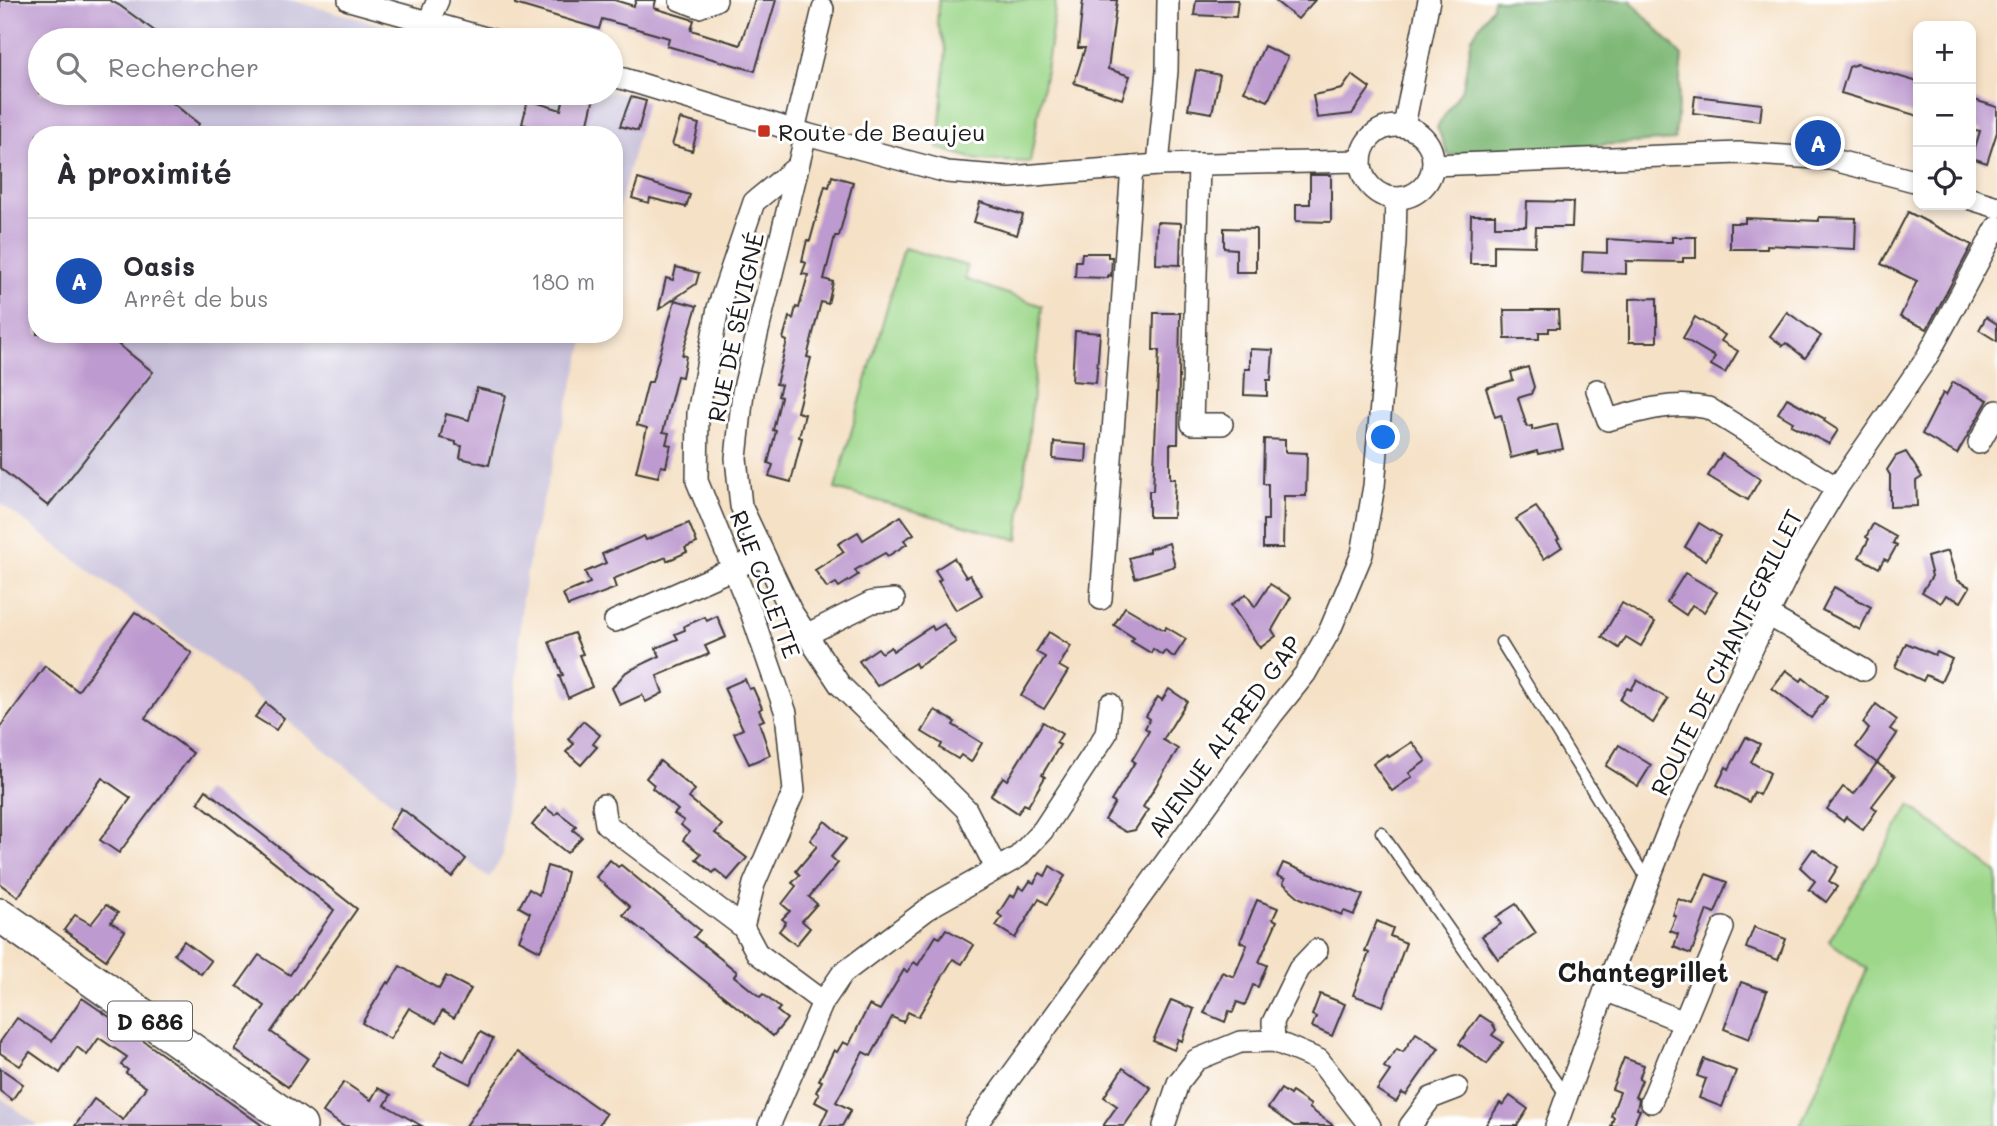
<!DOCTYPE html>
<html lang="fr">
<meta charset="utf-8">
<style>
:root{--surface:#fff;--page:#f7f7f7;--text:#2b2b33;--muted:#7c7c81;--line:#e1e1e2;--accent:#c8321e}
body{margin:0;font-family:Mali,sans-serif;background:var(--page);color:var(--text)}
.controls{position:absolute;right:21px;top:21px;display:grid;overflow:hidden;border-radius:14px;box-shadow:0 4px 10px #0003}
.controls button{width:63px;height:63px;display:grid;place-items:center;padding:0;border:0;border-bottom:2px solid var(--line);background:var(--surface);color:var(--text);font:35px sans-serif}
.you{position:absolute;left:1384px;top:438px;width:24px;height:24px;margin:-18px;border:5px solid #fff;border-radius:50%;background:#1a73e8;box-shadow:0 0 0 10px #1a73e833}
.badge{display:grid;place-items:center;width:46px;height:46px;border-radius:50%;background:var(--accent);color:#fff;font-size:23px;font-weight:700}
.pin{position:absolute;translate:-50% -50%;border:4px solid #fff;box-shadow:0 2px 7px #0006}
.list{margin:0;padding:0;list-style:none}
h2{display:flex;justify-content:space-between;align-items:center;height:91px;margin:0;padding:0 28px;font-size:30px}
h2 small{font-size:23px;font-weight:400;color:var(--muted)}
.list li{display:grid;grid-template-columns:46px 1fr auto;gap:21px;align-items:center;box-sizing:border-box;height:126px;padding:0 28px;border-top:2px solid var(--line)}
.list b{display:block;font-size:26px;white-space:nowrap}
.list p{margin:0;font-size:23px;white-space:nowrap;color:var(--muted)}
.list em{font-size:23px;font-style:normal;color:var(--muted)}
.icon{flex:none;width:38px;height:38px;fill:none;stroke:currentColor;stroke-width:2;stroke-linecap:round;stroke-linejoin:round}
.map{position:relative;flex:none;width:1997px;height:1126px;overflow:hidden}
.search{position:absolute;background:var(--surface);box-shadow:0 4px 10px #0003;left:28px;top:28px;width:595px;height:77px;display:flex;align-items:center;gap:18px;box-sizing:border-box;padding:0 24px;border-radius:38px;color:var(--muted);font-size:26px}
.panel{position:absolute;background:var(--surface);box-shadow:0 4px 10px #0003;left:28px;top:126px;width:595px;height:217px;border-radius:28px}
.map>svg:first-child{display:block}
</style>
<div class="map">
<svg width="1997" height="1126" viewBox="0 0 1997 1126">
<rect width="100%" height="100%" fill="#fff"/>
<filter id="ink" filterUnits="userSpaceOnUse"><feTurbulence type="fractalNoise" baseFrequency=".0143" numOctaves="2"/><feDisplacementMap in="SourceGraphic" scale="14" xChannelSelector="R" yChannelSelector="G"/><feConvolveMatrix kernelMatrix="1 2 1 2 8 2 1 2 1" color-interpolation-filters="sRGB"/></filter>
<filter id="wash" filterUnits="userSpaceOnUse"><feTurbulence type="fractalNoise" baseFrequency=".00686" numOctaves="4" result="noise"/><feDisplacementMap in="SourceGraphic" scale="28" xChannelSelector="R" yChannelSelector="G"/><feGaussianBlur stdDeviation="1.57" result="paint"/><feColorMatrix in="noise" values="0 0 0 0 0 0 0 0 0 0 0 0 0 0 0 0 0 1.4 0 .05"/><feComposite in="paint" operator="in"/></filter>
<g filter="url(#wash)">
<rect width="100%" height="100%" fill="#f5e1c6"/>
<g fill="#c7c0d9">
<polygon points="0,0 290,0 437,40 40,40 40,93 611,93 611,91 647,101 614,226 614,135 37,135 37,334 586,334 534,535 522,598 503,856 489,878 225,672 0,503"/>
<polygon points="0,1097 39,1126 0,1126"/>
</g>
<g fill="#9dd78a" stroke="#5c7a53" stroke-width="2">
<polygon points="939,0 1056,0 1048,58 1030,162 978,160 938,148 946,50 937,22"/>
<polygon points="904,248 967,266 965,279 1042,306 1018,540 835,489"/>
<polygon points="1910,805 1997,873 1997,1126 1800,1126 1867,969 1829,941"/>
</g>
<polygon fill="#7eb876" stroke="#4d6a49" stroke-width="2" points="1493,0 1630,0 1682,56 1675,140 1448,155 1437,127 1463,87 1472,37 1492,7"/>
<g id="blocks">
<g fill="#bd9acf">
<polygon points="0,0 109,0 119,5 167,40 40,40 40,93 160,93 199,124 191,135 37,135 37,334 105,334 153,372 48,506 0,468"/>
<polygon points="515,0 614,0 634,6 636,0 656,0 654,8 694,20 691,30 740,45 755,0 776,0 755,71 667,46 669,38 602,19 599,29 515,4"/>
<polygon points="1083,0 1117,0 1108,69 1130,76 1122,99 1074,83 1085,48 1078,48"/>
<polygon points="1196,0 1238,0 1236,17 1194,15"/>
<polygon points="1274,0 1315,0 1298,19"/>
<polygon points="1264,46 1288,57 1268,101 1244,91"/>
<polygon points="1857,64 1918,82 1918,116 1841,93 1849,67"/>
<polygon points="1196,70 1220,75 1212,113 1188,109"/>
<polygon points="1352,75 1370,88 1352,114 1317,118 1313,95 1342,89"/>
<polygon points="565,93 595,93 587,127 575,124 572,135 560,135 522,124 528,100 561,110"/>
<polygon points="1695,96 1762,104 1760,121 1693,113"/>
<polygon points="631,97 646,101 638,131 620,126"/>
<polygon points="1971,99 1997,107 1997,132 1987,163 1972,158 1980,131 1971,129"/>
<polygon points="680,119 699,124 692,151 672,145"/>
<polygon points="1310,175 1331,175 1331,222 1296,221 1296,204 1310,204"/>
<polygon points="832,176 853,182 839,236 835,236 824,279 833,282 828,304 821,302 807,357 811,358 797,412 805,414 799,437 802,438 791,482 769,476 773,465 768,463 776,431 773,430 781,397 778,396 781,385 776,384 787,341 783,339 789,317 793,319 796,307 799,308 808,275 802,274 806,263 802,261 807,240 810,241 825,186 829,187"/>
<polygon points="638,179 690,195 686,207 650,198 649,203 632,198"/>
<polygon points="1527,201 1573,202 1572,227 1536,227 1535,246 1494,245 1494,264 1470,264 1471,215 1495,215 1495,226 1526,226"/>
<polygon points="980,202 1023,215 1017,235 974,222"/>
<polygon points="1908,212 1972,245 1927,329 1900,317 1917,281 1881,264"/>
<polygon points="1819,217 1856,218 1855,249 1767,245 1767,249 1730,249 1730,223 1745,223 1745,218 1819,221"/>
<polygon points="1157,222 1181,223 1180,265 1156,264"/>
<polygon points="1224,228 1256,229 1256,272 1236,272 1236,249 1224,248"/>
<polygon points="1672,237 1696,237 1696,258 1683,258 1683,262 1626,261 1626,274 1582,272 1583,252 1607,253 1607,239 1659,242 1672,242"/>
<polygon points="1082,253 1108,253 1108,257 1112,257 1111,276 1108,275 1108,278 1075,277 1076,261 1081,261"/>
<polygon points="676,267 699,273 696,284 659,309 666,278 673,280"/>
<polygon points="1657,298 1657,342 1629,342 1629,299"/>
<polygon points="675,300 697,306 682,355 686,356 682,377 677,376 663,432 669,433 666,444 671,445 668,457 666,467 661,466 658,477 636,472 647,428 637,425 648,382 652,382"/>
<polygon points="1504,310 1558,310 1559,328 1549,328 1549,332 1539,332 1539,339 1505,339"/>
<polygon points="1787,312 1821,336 1805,358 1786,343 1783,346 1770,336"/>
<polygon points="1154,313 1180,313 1178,444 1170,444 1170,479 1175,479 1173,517 1149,517 1149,491 1153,491 1159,350 1153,350"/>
<polygon points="1695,317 1725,335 1721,341 1738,351 1725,373 1711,365 1715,357 1683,338"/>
<polygon points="1986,317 1997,324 1997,341 1979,330"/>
<polygon points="1075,331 1100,333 1096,383 1072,381"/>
<polygon points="1250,349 1273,350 1271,380 1267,380 1267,396 1244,395 1245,369 1250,369"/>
<polygon points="1528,367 1534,387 1531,394 1518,398 1527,427 1532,426 1532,430 1557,424 1563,449 1538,454 1537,451 1511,458 1501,415 1495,417 1486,388 1513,380 1511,372"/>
<polygon points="1953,382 1988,400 1957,454 1922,434 1943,393 1946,395"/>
<polygon points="477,388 506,395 489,465 460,458 462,446 456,445 456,442 440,438 446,414 469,420"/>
<polygon points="1787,398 1825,419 1824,421 1838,430 1829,444 1791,425 1793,422 1778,413"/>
<polygon points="1264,439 1285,440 1285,452 1307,453 1306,496 1284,496 1283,548 1263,548 1263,520 1268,520 1268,484 1263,484"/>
<polygon points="1054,442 1087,445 1086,462 1053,459"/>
<polygon points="1906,452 1922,477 1916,481 1917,506 1890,507 1890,475 1887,470 1896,456"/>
<polygon points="1722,454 1760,479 1748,500 1708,476"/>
<polygon points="1536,507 1559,539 1557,540 1562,547 1544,559 1516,519"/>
<polygon points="901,516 914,534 904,540 907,544 888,556 885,553 855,570 858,575 839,587 836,583 827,588 815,570 844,552 838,544 858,532 863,540"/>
<polygon points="689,523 697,543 685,548 687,552 667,561 666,557 613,579 616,588 568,606 563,594 590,583 585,572 606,563 602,554 644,536 646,540"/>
<polygon points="1699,523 1720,536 1706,560 1685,547"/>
<polygon points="1873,524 1896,537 1893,543 1897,545 1888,561 1884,559 1879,568 1859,557 1869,539 1866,537"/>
<polygon points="1169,543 1175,566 1135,578 1129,558 1149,552 1149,549"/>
<polygon points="1948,551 1957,580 1970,587 1961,602 1946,595 1941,603 1922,592 1932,576 1927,557"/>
<polygon points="954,558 966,577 970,575 982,595 956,610 938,581 941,579 935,570"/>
<polygon points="1685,573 1717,592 1704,612 1692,605 1686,615 1667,602"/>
<polygon points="1270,584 1291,597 1272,630 1276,636 1260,648 1231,605 1246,594 1255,607"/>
<polygon points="1834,587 1871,607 1860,630 1822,610"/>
<polygon points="1622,603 1655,622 1641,646 1626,637 1619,648 1602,637"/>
<polygon points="1125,607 1164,630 1166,627 1186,639 1174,657 1165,651 1162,655 1153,649 1151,653 1131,641 1134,638 1114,625"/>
<polygon points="135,612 192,653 145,718 193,753 119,853 100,840 131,798 102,778 18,897 0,884 0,727 45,666 78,691"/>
<polygon points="717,616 726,637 705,646 709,654 657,676 663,693 646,702 642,695 620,705 612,688 626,672 660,656 656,648 678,639 675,634 685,630 684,626 705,617 707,621"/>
<polygon points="944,624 956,642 917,667 915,663 877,686 859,661 878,648 882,653 891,647 893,651 932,626 934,630"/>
<polygon points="1049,632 1071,646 1059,666 1068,671 1044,709 1021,696 1045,657 1036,652"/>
<polygon points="574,633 583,654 579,655 592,687 568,698 559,676 563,675 549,642"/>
<polygon points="1906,643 1935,655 1937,652 1952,659 1941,682 1926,675 1923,681 1895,667"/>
<polygon points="1786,670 1801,681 1803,678 1827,697 1811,718 1772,688"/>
<polygon points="745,679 749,689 753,688 762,708 759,710 764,720 759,722 770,755 749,764 734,733 743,729 724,688"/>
<polygon points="1637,680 1668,699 1653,723 1620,700 1627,688 1631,690"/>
<polygon points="1169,689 1187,701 1163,740 1178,749 1143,807 1148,810 1135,830 1126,832 1105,820 1115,803 1111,801 1135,762 1132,760 1149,731 1145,728 1150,719 1146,716 1158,697 1162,700"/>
<polygon points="266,703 284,718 276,730 255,717"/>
<polygon points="1876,704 1897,720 1890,729 1897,734 1877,763 1856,747 1869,729 1863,723"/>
<polygon points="935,710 955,722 953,725 982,743 971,762 961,755 958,759 940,748 942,744 922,732"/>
<polygon points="583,721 600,735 593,744 597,747 581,765 566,752 574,744 568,739"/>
<polygon points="1043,722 1062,734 1056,743 1060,745 1042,775 1045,777 1028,806 1024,804 1018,813 991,795 1003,777 1007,780"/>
<polygon points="1746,737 1760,744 1751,762 1770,773 1759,795 1754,792 1749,802 1717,785 1726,767 1729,769"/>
<polygon points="1412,742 1426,761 1409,773 1412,777 1392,791 1373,764 1387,754 1389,757"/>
<polygon points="1619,745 1651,765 1638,786 1606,766"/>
<polygon points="660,761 695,790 689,798 722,825 715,833 747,858 728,880 716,870 713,873 696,859 701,854 683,840 689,832 681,825 684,821 674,814 678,810 652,788 654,785 646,778"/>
<polygon points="1877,763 1895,776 1872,806 1877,810 1863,830 1846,817 1843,821 1827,809 1843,787 1854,794"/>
<polygon points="206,790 357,909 271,1032 308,1058 288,1087 235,1050 265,1006 237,986 259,955 290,975 334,910 198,802"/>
<polygon points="401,808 466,859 452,877 389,828"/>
<polygon points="546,808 555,815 558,812 576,826 573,830 582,837 567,853 532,825"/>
<polygon points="825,821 846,839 831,857 838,863 809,897 817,904 802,921 810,928 796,945 779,931 786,922 782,919 790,911 782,904 796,886 792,883 800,875 796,871 817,846 810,840"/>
<polygon points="1813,849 1838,867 1829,881 1837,887 1826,902 1809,889 1815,881 1800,867"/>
<polygon points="610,860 618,867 621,865 700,930 694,937 737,972 734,976 760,997 763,994 780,1008 777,1011 787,1019 773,1036 623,915 630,907 596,877"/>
<polygon points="1283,863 1363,895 1354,915 1344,911 1342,915 1300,898 1283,883 1285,879 1277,876"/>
<polygon points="547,866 567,872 556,918 540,951 519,940 530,913 519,907 529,889 539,895"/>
<polygon points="1050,866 1065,876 1047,904 1039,899 1015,938 996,926 1002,917 998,914 1010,895 1014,897 1019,887 1024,890 1030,881 1034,883 1040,873 1045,876"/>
<polygon points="1706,874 1727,882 1715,913 1707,910 1691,954 1674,947 1678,934 1670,931 1676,916 1673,915 1678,899 1693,904"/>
<polygon points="1257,900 1278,908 1273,919 1277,921 1259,962 1267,965 1258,987 1253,985 1245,1005 1237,1002 1233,1012 1229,1011 1225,1022 1204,1013 1222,972 1234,977 1247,945 1240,942"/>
<polygon points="1516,904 1536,933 1498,959 1482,936 1501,924 1496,917"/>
<polygon points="106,905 118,913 111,922 125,931 106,960 64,930 75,915 91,924"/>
<polygon points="1377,921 1393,928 1390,936 1406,943 1383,1006 1353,995 1369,953 1365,951"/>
<polygon points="1754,927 1786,939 1778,960 1746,948"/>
<polygon points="946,929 974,945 962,964 953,959 918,1017 908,1012 903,1022 892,1017 871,1056 863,1052 836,1102 851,1110 842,1126 820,1126 828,1109 815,1102 819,1094 816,1092 822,1081 819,1080 834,1050 837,1052 843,1042 849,1045 869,1005 880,1010 904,970 907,972 914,962 918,965 936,936 940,938"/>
<polygon points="184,941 211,961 201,974 174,954"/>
<polygon points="400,966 439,989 446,976 471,989 454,1018 442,1011 436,1023 409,1008 390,1039 362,1023 387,982 389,984"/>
<polygon points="1741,982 1767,991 1749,1039 1724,1029"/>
<polygon points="1320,994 1345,1004 1332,1036 1312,1027 1316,1017 1312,1015"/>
<polygon points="82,998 114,1020 263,1126 75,1126 94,1099 123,1120 146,1087 126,1073 128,1070 121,1065 127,1057 99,1038 87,1055 77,1047 60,1073 30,1052 20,1066 0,1053 0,1042 17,1018 52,1041"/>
<polygon points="1171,1000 1194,1009 1182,1041 1178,1039 1174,1050 1153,1041"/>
<polygon points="1480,1015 1492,1023 1496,1030 1492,1035 1503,1042 1487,1064 1459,1044"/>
<polygon points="480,1032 493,1039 470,1084 434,1066 443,1050 464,1061"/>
<polygon points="1416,1033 1439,1048 1406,1095 1402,1093 1396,1102 1377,1090 1390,1071 1384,1067 1397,1049 1403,1052"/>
<polygon points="517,1052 606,1114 598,1126 466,1126"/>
<polygon points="1624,1058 1644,1065 1639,1079 1642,1080 1635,1097 1639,1099 1637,1109 1640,1110 1633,1126 1611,1126 1614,1117 1611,1116 1620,1092 1612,1089"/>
<polygon points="1704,1059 1736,1071 1722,1107 1699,1098 1706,1079 1697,1076"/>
<polygon points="0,1068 23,1084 12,1100 0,1091"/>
<polygon points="1123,1068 1151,1088 1124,1126 1103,1126 1117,1106 1104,1097"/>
<polygon points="344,1082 371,1100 378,1088 391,1095 385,1105 422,1126 343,1126 323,1112"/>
<polygon points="1281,1089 1290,1095 1292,1092 1311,1105 1309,1108 1334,1126 1294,1126 1268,1108"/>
<polygon points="1510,1096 1528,1109 1517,1126 1485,1126 1500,1103 1503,1105"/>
</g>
</g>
</g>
<g filter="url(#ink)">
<use href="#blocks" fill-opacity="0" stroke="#3d3a36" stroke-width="2"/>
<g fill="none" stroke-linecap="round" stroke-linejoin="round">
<g stroke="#3d3a36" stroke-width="13">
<g id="service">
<polyline points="1501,642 1648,881"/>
<polyline points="1381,832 1567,1097"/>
</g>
</g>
<g stroke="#3d3a36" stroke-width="24">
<g id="minor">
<polyline points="349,0 493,40"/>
<polyline points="680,0 699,7 716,0"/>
<polyline points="429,21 438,0"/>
<polyline points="611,75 806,134 947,172 1010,177 1158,165 1361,161"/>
<circle cx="1397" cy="162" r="36"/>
<polyline points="1404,126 1429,0"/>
<polyline points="794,130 823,9"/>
<polyline points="806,134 743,392 736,458 741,506 791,611 840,685 966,809 996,868"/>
<polyline points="1199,164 1192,424 1222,424"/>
<polyline points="1158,165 1167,71 1168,0"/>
<polyline points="1433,165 1739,153 1830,159 1918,182"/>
<polyline points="798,166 754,202 718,308 698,413 697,481 751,612 786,713 794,791 754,884 743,927 757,953 823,1002"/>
<polyline points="1971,199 1997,207"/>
<path d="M1597,390L1608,420C1642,410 1673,401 1708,408L1837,488"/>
<polyline points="1979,443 1997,411"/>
<polyline points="1101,599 1132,167"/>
<polyline points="1768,615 1864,670"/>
<polyline points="615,621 764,555"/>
<polyline points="806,635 872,602 894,600"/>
<polyline points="603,805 606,824 743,927"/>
<polyline points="1605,990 1684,1022"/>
<polyline points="1274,1041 1273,1022 1299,969 1317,950"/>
<polyline points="1651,1102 1723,928"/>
<polyline points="769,1126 823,1002 842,974 933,905 1018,857 1043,830 1106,734 1110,704"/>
<polyline points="975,1126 1272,715 1305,674 1330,630 1362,554 1374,486 1395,242 1396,198"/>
<polyline points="1164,1126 1178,1083 1196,1060 1240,1042 1274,1041 1319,1060 1370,1126"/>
<polyline points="1410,1126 1431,1098 1457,1088"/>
<polyline points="1556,1126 1605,990 1672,821 1768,615 1797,555 1837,488 1927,357 1997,227"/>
</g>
</g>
<g stroke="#3d3a36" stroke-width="36">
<polyline id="primary" points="0,915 300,1126"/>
</g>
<use href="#service" stroke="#fff" stroke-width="10"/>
<use href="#minor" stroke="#fff" stroke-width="21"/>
<use href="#primary" stroke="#fff" stroke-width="33"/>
</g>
</g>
<rect fill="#c8321e" stroke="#fff" stroke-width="2.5" x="757" y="124" width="14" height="14" rx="3.5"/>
<g text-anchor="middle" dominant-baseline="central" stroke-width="6" stroke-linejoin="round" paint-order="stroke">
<rect fill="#fff" stroke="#606060" stroke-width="2" x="108" y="1001.5" width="84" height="39" rx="5"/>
<g font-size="23" font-weight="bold" fill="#1c1c1c">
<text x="150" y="1021">D 686</text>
</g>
<g font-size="24" fill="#1c1c1c" stroke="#fff" text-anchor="start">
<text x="778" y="131">Route de Beaujeu</text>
</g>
<g font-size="24" fill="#1c1c1c" stroke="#fff">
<text transform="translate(735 327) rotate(-78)">RUE DE SÉVIGNÉ</text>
<text transform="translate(766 584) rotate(69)">RUE COLETTE</text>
<text transform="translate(1726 652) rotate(-64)">ROUTE DE CHANTEGRILLET</text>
<text transform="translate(1224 736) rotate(-54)">AVENUE ALFRED GAP</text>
</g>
<g font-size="26" font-weight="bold" fill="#1c1c1c" stroke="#fff">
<text x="1643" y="972">Chantegrillet</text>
</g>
</g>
</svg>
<div class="controls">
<button>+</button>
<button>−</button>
<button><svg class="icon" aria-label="locate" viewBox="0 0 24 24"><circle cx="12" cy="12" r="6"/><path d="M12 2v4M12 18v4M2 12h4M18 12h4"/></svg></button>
</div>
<div class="you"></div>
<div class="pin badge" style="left:1818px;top:143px;background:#1a4fb4">A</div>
<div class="search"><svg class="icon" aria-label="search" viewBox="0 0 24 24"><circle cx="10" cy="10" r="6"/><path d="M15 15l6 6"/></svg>Rechercher</div>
<section class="panel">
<h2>À proximité<small></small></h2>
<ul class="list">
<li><span class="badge" style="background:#1a4fb4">A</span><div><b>Oasis</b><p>Arrêt de bus</p></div><em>180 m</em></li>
</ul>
</section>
</div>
